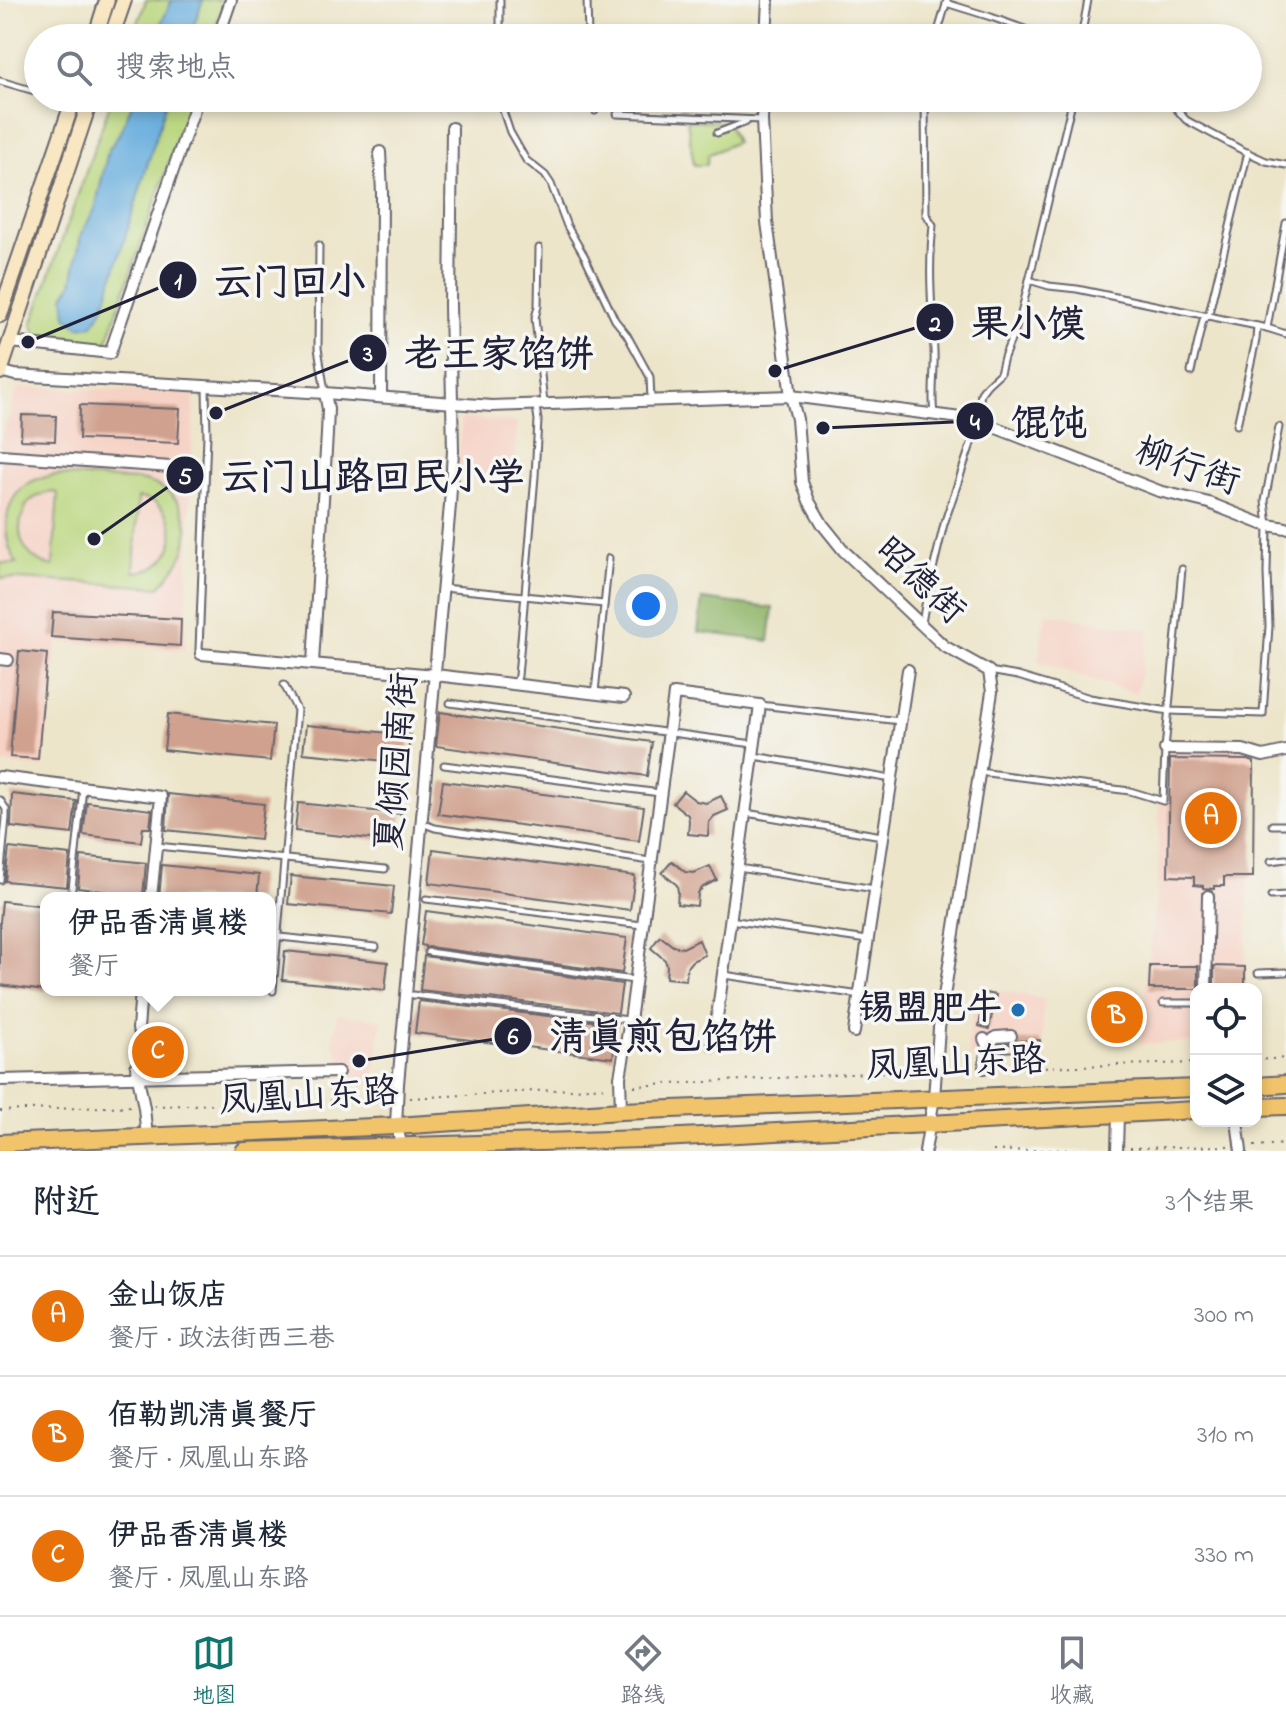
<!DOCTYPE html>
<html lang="zh">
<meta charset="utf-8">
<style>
:root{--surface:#fff;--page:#f6f6f7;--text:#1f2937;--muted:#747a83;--line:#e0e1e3;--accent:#0f766e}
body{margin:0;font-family:"Indie Flower","LXGW WenKai TC",sans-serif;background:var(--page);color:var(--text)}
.controls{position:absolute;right:24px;bottom:24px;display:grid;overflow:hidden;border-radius:16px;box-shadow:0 4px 12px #0003}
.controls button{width:72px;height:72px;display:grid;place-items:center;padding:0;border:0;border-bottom:2px solid var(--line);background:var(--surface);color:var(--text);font:40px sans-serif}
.you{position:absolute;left:646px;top:606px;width:28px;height:28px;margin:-20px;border:6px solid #fff;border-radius:50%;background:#1a73e8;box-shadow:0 0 0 12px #1a73e833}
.badge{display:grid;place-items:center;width:52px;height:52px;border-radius:50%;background:var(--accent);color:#fff;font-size:26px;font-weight:700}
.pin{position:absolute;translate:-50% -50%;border:4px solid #fff;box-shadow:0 2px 8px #0006}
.popup{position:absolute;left:40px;top:892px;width:236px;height:104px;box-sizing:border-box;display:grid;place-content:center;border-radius:16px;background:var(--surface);filter:drop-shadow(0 2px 6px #0005);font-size:26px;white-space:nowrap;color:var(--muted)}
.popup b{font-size:30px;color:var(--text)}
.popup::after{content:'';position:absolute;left:50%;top:100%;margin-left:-16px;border:16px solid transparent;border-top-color:var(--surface)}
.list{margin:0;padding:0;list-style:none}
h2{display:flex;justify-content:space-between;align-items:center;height:104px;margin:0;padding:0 32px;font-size:34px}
h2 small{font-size:26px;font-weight:400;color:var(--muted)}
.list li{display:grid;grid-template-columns:52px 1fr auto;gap:24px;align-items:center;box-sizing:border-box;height:120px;padding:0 32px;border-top:2px solid var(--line)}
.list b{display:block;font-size:30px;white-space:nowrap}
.list p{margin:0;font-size:26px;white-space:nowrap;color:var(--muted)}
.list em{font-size:26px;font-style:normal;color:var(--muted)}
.icon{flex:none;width:44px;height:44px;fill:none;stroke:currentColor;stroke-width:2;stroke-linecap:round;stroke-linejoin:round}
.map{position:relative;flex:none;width:1286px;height:1151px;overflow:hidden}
.search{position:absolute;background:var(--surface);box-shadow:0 4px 12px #0003;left:24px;right:24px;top:24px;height:88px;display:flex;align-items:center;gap:20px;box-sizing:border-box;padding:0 28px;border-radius:44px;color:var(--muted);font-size:30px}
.sheet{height:464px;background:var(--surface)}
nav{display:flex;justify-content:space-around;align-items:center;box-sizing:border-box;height:112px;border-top:2px solid var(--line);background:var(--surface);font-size:22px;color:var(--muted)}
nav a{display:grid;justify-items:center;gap:4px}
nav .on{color:var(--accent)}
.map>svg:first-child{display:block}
</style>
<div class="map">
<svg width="1286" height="1151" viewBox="0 0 1286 1151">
<rect width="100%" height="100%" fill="#f6f6f2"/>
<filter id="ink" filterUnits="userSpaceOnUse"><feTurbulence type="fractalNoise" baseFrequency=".0125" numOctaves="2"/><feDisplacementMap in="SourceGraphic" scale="16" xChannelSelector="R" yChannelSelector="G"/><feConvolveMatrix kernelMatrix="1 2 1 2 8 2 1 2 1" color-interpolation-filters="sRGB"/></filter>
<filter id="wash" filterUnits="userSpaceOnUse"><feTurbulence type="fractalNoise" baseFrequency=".006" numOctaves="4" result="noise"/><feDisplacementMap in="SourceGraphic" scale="32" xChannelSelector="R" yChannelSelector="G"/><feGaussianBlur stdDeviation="1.8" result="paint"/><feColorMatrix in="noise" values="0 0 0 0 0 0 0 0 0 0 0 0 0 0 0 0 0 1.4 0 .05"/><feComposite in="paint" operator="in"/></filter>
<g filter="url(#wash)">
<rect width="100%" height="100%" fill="#ede5ca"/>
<g fill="#f6d2c5">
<polygon points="18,387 194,393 185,650 57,642 43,768 0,763 0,443"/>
<polygon points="461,418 517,422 514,477 458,472"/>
<polygon points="1046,613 1150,630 1136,694 1038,661"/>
<polygon points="1160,739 1253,741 1245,989 1196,989 1196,1042 1139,1044 1158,879"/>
<polygon points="978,986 1044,999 1042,1052 969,1058 968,1038"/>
<polygon points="338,1014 382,1020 373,1084 351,1084 333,1041"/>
</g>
<g fill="#b9d67d" stroke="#6e7c5c" stroke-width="2" fill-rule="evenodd">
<polygon points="146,0 225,0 211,38 133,38"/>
<polygon points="112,98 191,98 105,347 37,343 37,334 32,325"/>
<polygon points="687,120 727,122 736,142 708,155 707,165 694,165"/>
<path d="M54,475C75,476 96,478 117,479C126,480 138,479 148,482C179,491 194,520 184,551C180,564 168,576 160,587L0,578V563L17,564C0,536 2,495 35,480C41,478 48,477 54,475ZM52,492L58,493L53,566C30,562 16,542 21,520C23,514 25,506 29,502C35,496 44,494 52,492ZM138,498C178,498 191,568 134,572Z"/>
</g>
<polygon fill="#92b76c" stroke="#5a6c54" stroke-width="2" points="702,599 773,608 769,641 698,632"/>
<g fill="#68adde" stroke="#45688c" stroke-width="2">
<polygon points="172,0 203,0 189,38 154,38"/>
<polygon points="135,98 168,98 103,309 93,325 79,327 66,316 64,296 72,284 81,234 95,209 108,151 120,132"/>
</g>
<g id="blocks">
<g fill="#d0a18e">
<polygon points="80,405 180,409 178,443 79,439"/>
<polygon points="22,415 56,416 55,441 21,440"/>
<polygon points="53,612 181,619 180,646 51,637"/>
<polygon points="19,651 47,654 38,759 10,757"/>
<polygon points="440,712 652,742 647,776 436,746"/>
<polygon points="168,714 274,725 270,761 164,750"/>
<polygon points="306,725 410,735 407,763 303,753"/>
<polygon points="1170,759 1248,760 1254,762 1253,877 1224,877 1224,886 1215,886 1215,889 1203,888 1203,886 1194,885 1194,877 1168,876"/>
<polygon points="443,781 644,807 639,841 438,814"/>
<polygon points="683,791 696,801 706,803 721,796 728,810 714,816 709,822 708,836 688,834 689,821 688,815 673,803"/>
<polygon points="12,794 76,801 72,834 11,827"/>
<polygon points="168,794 264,804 260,840 166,830"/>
<polygon points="87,802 152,810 150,828 143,828 141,842 83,835"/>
<polygon points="298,803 402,814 399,842 295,831"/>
<polygon points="9,848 70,855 67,887 5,881"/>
<polygon points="433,849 635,876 630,910 429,883"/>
<polygon points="81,856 146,863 143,896 78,888"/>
<polygon points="672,861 685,872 694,873 710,866 717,880 703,887 698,893 697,906 677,904 678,892 677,885 662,873"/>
<polygon points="162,865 259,875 257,898 159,898"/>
<polygon points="291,876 394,886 391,914 288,904"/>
<polygon points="2,901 46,906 46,991 0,985 0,922"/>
<polygon points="426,911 627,938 622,973 429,947 425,948 425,946 421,945"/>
<polygon points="660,936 673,946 683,948 699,940 705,955 692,961 687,967 686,980 666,978 667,966 665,960 651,948"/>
<polygon points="285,951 388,962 385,990 282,980"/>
<polygon points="424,956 622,984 618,1013 420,990"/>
<polygon points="1150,966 1198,966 1198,989 1149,989"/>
<polygon points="1214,966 1245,967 1245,989 1214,989"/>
<polygon points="985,993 996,995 989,1029 979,1026"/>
<polygon points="419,1001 617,1024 613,1058 415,1033"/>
<polygon points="1104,1007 1133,1013 1130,1027 1101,1020"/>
<polygon points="1040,1040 1041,1050 998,1052 999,1045 1012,1044 1017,1041"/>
</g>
</g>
</g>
<g filter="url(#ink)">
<use href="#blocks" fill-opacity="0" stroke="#69666d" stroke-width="2"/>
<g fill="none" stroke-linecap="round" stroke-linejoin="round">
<polyline stroke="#c4bead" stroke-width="10" stroke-dasharray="10 5" stroke-linecap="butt" points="136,1066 138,1029"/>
<g stroke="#69666d" stroke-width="9">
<g id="service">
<polyline points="500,0 500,38"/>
<polyline points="587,0 588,38"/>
<polyline points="946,3 991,17 1050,38"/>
<polyline points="936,38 947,1"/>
<polyline points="1081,38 1088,0"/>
<polyline points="0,81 38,92"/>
<polyline points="57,98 71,102"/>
<polyline points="501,98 502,108 510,132 526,160 545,175 551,184 567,226 585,257 615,320 627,335 650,377 651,400"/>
<polyline points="591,98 591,106 595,111"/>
<path d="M925,98L926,214L933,225C928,269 932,307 934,351C935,372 931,393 934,414"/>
<polyline points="1167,98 1186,120 1240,149 1266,161 1286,165"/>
<polyline points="617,114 762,120"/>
<polyline points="717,133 746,122"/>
<polyline points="319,245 318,348 325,392"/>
<polyline points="539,248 538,306 535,318 544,403"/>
<polyline points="1029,280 1049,286 1077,289 1208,316 1267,328 1286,334"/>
<polyline points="1267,328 1286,223"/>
<polyline points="1191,372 1203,320 1208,316 1210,309 1248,152"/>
<polyline points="1237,425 1256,340 1257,326"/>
<polyline points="443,588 604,604"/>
<polyline points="922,623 927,594 944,524 975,432 981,393 987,385 1000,373 1004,357 1020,318 1073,98"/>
<polyline points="200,652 199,650 207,435 206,387"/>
<polyline points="989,671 1018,676 1090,698 1169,711 1263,714 1269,626 1267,573 1268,525 1265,501 1279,427"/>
<polyline points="516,683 518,676 535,476 538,420 536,407"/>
<polyline points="595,692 609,558"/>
<polyline points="450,703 753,744"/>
<polyline points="760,705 900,721"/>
<polyline points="754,756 892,779"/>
<polyline points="444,765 660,793"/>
<polyline points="979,772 1130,791 1163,801 1165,749 1182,569"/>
<polyline points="0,800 6,809 6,818 0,880"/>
<polyline points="746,813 882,836"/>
<polyline points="427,825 435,828 650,861"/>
<polyline points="1272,825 1286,825"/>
<polyline points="157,846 385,869"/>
<polyline points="1271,861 1286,859"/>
<polyline points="738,868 875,889"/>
<polyline points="1271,896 1286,895"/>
<polyline points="71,898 83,788"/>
<polyline points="426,899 642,925"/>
<polyline points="730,920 867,940"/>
<polyline points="270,936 376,947"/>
<polyline points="428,952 634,980"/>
<polyline points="1258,973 1286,972"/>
<polyline points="724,975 860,995"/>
<polyline points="273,991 297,710 284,685"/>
<polyline points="413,995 629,1020"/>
<polyline points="1163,1003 1196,1003"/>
</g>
</g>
<g stroke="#69666d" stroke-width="14">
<g id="minor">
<polyline points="218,38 231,0"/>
<polyline points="766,38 768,0"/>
<polyline points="763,98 762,120 767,222 791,396 797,419 802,482 809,501 823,525 844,551 944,646 989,671 992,692 939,1028 934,1098 925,1151"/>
<polyline points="380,152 382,193 381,397"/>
<polyline points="11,342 110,353 198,98"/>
<polyline points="0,371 15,375 325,393 492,406 791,396 976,420 1159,491 1209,503 1262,524 1286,528"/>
<polyline points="0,455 171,467"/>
<polyline points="201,654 435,675 624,697"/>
<polyline points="0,659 8,660"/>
<polyline points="313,663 327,434 328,409 325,393"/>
<polyline points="1165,749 1243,750 1263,756 1286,751"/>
<polyline points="0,777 161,797 151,898"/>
<polyline points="1206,989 1208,896"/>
<polyline points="138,1029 141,990"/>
<polyline points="854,1032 908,670"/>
<polyline points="987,1045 996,1037 1011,1036"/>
<polyline points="136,1066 144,1108 147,1137"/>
<polyline points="984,1068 987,1045 984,1039"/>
<polyline points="0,1080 338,1072"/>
<polyline points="621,1111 620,1077 630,1021 674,694 760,705 713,1046"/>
<polyline points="1237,1121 1241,1151"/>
<polyline points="402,1145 396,1126 398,1084 450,505 453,451 450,305 452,128"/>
<polyline points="1117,1151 1118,1114"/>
</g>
</g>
<g stroke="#69666d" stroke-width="18">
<g id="secondary">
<polyline points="95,38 107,0"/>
<polyline points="111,38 124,0"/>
<polyline points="0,315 74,98"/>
<polyline points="0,372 91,98"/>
</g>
</g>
<g stroke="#69666d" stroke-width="20">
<g id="primary">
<polyline points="1256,1086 1286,1084"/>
<polyline points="1256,1107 1286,1106"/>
<polyline points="0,1143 396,1126 621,1111 1196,1088"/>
<polyline points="244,1151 642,1139 1196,1110"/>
</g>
</g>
<g stroke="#69666d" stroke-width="2" stroke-dasharray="2 6" stroke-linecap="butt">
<polyline points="1256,1060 1286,1058"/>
<polyline points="997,1068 1196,1063"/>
<polyline points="949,1069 971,1069"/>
<polyline points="634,1086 923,1070"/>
<polyline points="410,1098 607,1087"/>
<polyline points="154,1106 384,1099"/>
<polyline points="0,1111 132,1106"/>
<polyline points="1254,1146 1286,1144"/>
<polyline points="1130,1148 1228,1146"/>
<polyline points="993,1151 1104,1149"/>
</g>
<use href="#service" stroke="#fff" stroke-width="5"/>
<use href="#minor" stroke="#fff" stroke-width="10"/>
<use href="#secondary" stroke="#f9e7c3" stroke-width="14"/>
<use href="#primary" stroke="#f1c36a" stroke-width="16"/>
</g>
</g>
<circle fill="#1f6fb2" stroke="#f6f6f2" stroke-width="3" cx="1018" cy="1010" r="8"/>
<g text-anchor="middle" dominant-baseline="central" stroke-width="7" stroke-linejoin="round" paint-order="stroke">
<g font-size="36" fill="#22223b" stroke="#f6f6f2">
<text transform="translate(1187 468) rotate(19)">柳行街</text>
<text transform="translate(919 582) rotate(43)">昭德街</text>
<text transform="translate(399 762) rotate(-85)">夏倾园南街</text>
<text transform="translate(956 1065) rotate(-2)">凤凰山东路</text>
<text transform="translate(309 1098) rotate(-3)">凤凰山东路</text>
</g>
<g font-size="36" font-weight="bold" fill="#22223b" stroke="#f6f6f2" text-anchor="end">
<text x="1002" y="1010">锡盟肥牛</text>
</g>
</g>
<path fill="none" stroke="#22223b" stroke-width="3" d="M28 342L178 280M775 371L935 322M216 413L368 353M823 428L975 421M94 539L185 475M359 1061L513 1036"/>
<g fill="#22223b" stroke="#f6f6f2" stroke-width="3">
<circle cx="28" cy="342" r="8"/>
<circle cx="775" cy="371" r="8"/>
<circle cx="216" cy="413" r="8"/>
<circle cx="823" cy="428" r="8"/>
<circle cx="94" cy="539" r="8"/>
<circle cx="359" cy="1061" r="8"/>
<circle cx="178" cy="280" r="20"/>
<circle cx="935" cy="322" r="20"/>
<circle cx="368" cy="353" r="20"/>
<circle cx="975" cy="421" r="20"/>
<circle cx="185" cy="475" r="20"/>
<circle cx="513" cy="1036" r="20"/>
</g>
<g font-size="24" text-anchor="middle" font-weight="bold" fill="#fff">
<text x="178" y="289">1</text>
<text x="935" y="331">2</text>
<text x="368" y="361">3</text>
<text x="975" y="430">4</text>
<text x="185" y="484">5</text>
<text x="513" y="1044">6</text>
</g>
<g font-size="38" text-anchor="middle" font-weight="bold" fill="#22223b" stroke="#f6f6f2" stroke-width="7" stroke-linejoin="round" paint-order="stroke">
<text x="290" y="294">云门回小</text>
<text x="1028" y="336">果小馍</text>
<text x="499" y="366">老王家馅饼</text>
<text x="1049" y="435">馄饨</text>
<text x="373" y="489">云门山路回民小学</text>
<text x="663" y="1049">清真煎包馅饼</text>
</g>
</svg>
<div class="controls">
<button><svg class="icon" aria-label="locate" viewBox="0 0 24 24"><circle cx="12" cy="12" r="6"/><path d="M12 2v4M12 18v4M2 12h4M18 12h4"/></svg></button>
<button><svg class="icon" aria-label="layers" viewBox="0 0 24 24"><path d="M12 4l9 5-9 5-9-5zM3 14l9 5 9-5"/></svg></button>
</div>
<div class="you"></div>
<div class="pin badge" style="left:1211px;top:818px;background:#e8710a">A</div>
<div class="pin badge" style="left:1117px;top:1017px;background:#e8710a">B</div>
<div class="pin badge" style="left:158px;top:1052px;background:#e8710a">C</div>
<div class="popup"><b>伊品香清真楼</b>餐厅</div>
<div class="search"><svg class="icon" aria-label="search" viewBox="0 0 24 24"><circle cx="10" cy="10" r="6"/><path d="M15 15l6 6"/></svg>搜索地点</div>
</div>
<section class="sheet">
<h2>附近<small>3个结果</small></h2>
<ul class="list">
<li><span class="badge" style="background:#e8710a">A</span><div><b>金山饭店</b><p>餐厅 · 政法街西三巷</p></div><em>300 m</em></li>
<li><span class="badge" style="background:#e8710a">B</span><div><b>佰勒凯清真餐厅</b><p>餐厅 · 凤凰山东路</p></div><em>310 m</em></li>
<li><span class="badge" style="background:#e8710a">C</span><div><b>伊品香清真楼</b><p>餐厅 · 凤凰山东路</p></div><em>330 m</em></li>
</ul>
</section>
<nav>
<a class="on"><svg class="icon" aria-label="map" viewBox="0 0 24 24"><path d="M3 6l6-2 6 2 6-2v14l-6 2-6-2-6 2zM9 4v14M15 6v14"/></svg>地图</a>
<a><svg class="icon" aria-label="directions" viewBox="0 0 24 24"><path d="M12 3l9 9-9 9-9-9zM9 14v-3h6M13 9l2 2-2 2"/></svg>路线</a>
<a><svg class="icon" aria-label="saved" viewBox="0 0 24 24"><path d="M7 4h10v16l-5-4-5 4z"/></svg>收藏</a>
</nav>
